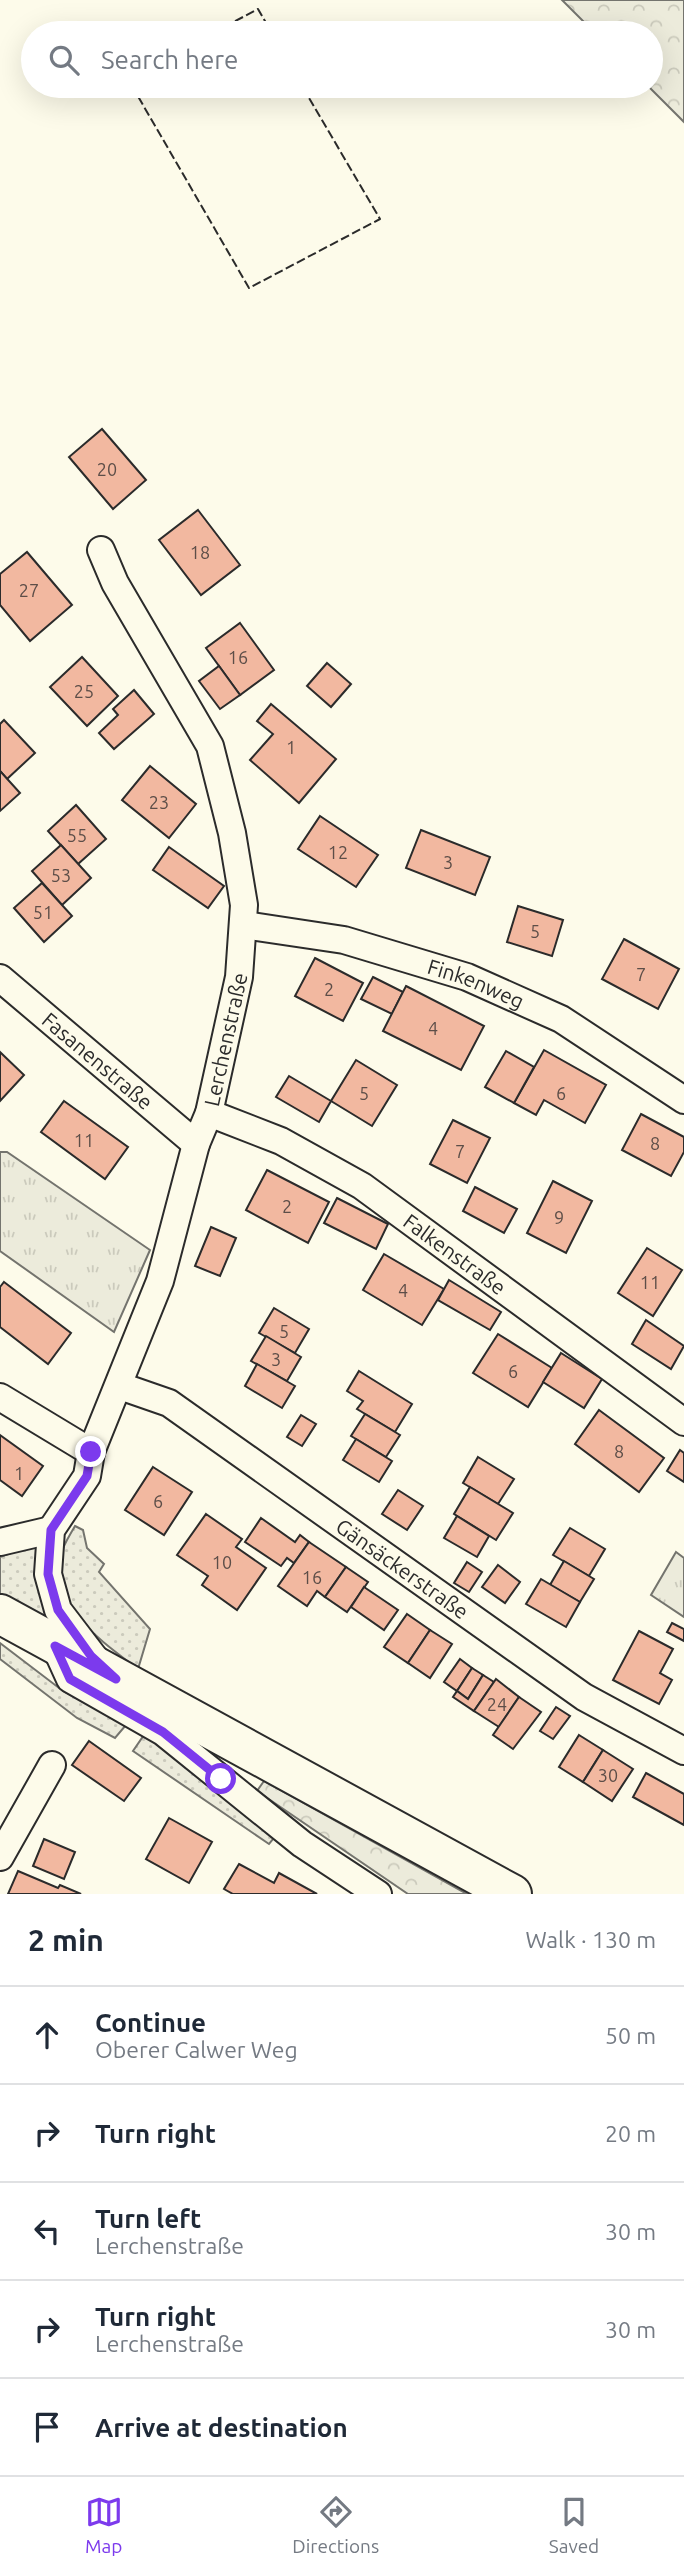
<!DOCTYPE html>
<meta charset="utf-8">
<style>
:root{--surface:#fff;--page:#f2f2f3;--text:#1f2937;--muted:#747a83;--line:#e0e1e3;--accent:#7c3aed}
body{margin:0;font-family:Ubuntu,sans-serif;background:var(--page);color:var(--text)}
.stop{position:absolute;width:21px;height:21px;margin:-16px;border:5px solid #7c3aed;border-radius:50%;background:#fff}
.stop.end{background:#7c3aed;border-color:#fff;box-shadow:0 2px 7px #0008}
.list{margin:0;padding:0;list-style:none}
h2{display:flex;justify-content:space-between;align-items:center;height:91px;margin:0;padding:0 28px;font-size:30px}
h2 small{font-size:23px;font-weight:400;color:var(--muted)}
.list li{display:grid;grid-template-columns:46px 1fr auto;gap:21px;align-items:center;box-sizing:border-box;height:98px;padding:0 28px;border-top:2px solid var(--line)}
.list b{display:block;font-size:26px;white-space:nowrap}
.list p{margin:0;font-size:23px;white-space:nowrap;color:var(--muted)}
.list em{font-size:23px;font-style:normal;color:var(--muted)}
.icon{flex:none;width:38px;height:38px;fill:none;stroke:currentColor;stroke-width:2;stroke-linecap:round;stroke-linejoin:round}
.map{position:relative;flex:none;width:684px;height:1894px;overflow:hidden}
.search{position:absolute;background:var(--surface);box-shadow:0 7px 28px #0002;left:21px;right:21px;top:21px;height:77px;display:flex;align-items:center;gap:18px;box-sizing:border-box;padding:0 24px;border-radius:38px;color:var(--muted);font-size:26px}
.sheet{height:581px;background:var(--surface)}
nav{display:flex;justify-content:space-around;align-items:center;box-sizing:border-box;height:98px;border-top:2px solid var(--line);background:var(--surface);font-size:19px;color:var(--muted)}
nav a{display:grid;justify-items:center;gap:4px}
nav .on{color:var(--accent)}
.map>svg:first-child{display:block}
</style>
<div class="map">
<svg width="684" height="1894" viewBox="0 0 684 1894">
<defs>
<pattern id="grass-dots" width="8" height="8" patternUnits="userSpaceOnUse" patternTransform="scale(1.75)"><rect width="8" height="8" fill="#ecebdb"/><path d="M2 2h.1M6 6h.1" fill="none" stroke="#cbcabc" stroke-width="1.8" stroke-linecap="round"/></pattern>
<pattern id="forest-crowns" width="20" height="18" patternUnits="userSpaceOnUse" patternTransform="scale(1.75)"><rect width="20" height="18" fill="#ecebdb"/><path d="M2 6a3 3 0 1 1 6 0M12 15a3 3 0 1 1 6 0" fill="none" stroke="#cbcabc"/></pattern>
<pattern id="park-tufts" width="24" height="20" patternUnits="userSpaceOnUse" patternTransform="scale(1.75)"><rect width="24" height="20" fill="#ecebdb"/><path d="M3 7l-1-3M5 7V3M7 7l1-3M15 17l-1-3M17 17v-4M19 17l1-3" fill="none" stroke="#cbcabc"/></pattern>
</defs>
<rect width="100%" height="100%" fill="#fdfbea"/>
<g fill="url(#grass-dots)" stroke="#74746e" stroke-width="2">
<path d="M75,1526L83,1530L87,1548L104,1564L99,1572L150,1629L138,1669C104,1643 47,1605 61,1555C63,1545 70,1535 75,1526Z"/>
<polygon points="36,1544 39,1547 49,1617 45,1620 0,1594 0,1557"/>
<polygon points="0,1643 63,1691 126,1725 115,1738 77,1718 0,1659"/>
<polygon points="144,1735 168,1751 274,1838 269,1844 133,1751"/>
</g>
<g fill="url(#forest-crowns)" stroke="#74746e" stroke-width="2">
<polygon points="562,0 684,0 684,122 648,86 651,86 651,33 595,33"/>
<polygon points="264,1781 467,1894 408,1894 257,1791"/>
</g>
<g fill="url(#park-tufts)" stroke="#74746e" stroke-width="2">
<polygon points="0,1152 7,1152 150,1250 114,1332 0,1251"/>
<polygon points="676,1552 684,1558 684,1617 651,1595"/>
</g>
<g fill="#f2b8a0" stroke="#2b2b2b" stroke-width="2">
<polygon points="102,429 146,480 113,509 69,457"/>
<polygon points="198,510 240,565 201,595 159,540"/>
<polygon points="27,552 72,605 30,641 0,605 0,574"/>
<polygon points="240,623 274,670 240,695 206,648"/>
<polygon points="82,657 118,696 87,726 50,687"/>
<polygon points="327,663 351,684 331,707 307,686"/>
<polygon points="219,666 240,695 220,709 199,681"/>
<polygon points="134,690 154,714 114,749 99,733 118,715 113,709"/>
<polygon points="271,704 336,759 299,803 250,760 273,734 257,721"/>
<polygon points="4,720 35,753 7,779 0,771 0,724"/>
<polygon points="150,766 196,804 169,838 122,800"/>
<polygon points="0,771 20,793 0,811"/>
<polygon points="76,805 106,839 78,864 48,831"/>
<polygon points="320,816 378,855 356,887 298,849"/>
<polygon points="421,830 490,857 475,895 406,868"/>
<polygon points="61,845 91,878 62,905 32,871"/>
<polygon points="169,847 224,886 208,908 153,870"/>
<polygon points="42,883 72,916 44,942 14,908"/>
<polygon points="518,906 563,920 552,956 507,942"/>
<polygon points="624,939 679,969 658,1009 602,979"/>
<polygon points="315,958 363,983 343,1021 295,996"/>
<polygon points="373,977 403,992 392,1014 361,999"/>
<polygon points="406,986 484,1026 461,1070 383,1031"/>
<polygon points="544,1050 606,1085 585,1123 544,1100 536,1115 514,1103"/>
<polygon points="506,1051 534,1067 514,1103 485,1087"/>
<polygon points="0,1052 24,1075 0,1101"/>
<polygon points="356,1060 397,1085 372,1126 331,1101"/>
<polygon points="289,1076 331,1101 319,1122 276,1097"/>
<polygon points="64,1101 128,1147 105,1179 41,1132"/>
<polygon points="641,1114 684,1137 684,1152 671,1176 622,1150"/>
<polygon points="453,1120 490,1138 467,1183 430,1164"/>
<polygon points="267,1170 329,1202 308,1243 246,1210"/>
<polygon points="553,1181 592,1201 566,1253 527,1233"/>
<polygon points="475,1187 517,1209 504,1233 463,1211"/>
<polygon points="337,1198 388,1224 376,1249 324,1223"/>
<polygon points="211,1227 236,1238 220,1276 195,1266"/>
<polygon points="647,1248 682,1270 653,1316 618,1293"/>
<polygon points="384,1254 444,1289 422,1325 363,1290"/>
<polygon points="449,1280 501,1312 490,1330 438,1300"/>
<polygon points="4,1282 71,1333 48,1364 0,1327 0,1287"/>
<polygon points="274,1308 309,1329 295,1353 259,1333"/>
<polygon points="646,1320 684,1346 671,1369 632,1344"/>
<polygon points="498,1334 552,1368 528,1407 473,1373"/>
<polygon points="266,1336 301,1357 287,1381 251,1361"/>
<polygon points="561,1353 602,1379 584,1408 543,1382"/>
<polygon points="257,1364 295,1386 282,1408 245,1386"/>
<polygon points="359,1371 412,1404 395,1432 357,1409 363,1401 347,1391"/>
<polygon points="599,1410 664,1458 639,1492 575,1444"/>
<polygon points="365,1414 400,1435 386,1457 351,1436"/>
<polygon points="301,1415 316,1424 302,1446 287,1437"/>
<polygon points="0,1435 43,1466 22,1496 0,1480"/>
<polygon points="356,1439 392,1461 379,1482 343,1460"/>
<polygon points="680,1450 684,1453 684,1482 667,1471"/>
<polygon points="478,1457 514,1479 498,1504 463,1483"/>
<polygon points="153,1467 192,1492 164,1535 125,1510"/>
<polygon points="470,1487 513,1513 496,1540 454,1514"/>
<polygon points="398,1490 423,1506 407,1530 382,1514"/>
<polygon points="206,1514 242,1539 236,1547 266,1568 237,1610 202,1585 208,1576 177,1555"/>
<polygon points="457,1516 489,1536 477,1557 444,1538"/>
<polygon points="261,1518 295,1542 300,1535 309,1542 294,1563 287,1558 281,1566 245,1542"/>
<polygon points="570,1528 605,1549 589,1576 553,1555"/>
<polygon points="309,1542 346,1567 325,1597 317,1591 307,1606 278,1586"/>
<polygon points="564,1561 594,1579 580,1602 550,1585"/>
<polygon points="467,1562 482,1572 469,1592 454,1583"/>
<polygon points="498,1565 520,1582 505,1603 482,1587"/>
<polygon points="346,1567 368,1582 347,1612 325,1597"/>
<polygon points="541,1579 580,1602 566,1627 526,1604"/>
<polygon points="364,1587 398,1610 384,1630 351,1607"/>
<polygon points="407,1614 430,1630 408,1663 384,1647"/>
<polygon points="672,1623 684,1629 684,1641 667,1632"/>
<polygon points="430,1630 452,1644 430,1678 408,1663"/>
<polygon points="639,1631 673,1649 660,1673 672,1680 659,1704 613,1680"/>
<polygon points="460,1659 472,1668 457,1691 444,1682"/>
<polygon points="472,1668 483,1675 468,1699 457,1691"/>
<polygon points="483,1675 494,1682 474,1711 453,1697 457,1691 468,1699"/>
<polygon points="496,1679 519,1697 499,1727 474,1711"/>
<polygon points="519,1697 541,1712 513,1749 493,1735"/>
<polygon points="556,1707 570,1716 553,1739 540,1731"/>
<polygon points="579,1735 603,1750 583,1782 559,1767"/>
<polygon points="89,1741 141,1778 124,1801 72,1765"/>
<polygon points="603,1750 633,1769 612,1801 583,1782"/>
<polygon points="646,1773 684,1794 684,1825 633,1797"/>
<polygon points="169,1818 212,1842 189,1883 146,1859"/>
<polygon points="44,1839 75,1852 64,1879 33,1866"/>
<polygon points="239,1864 274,1883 279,1873 317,1894 233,1894 224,1889"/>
<polygon points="18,1871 58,1888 60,1885 81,1894 8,1894"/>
</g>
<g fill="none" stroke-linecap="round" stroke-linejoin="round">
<g stroke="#2b2b2b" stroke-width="30">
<g id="street">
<path id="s1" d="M244,925L344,940L467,977L561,1019L684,1100"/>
<path id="s2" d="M0,978L196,1144"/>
<path id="s3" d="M209,1113L281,1141L362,1186L684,1422"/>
<path id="s4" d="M120,1386L169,1403L584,1697L684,1751"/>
<polyline points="0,1397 91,1452"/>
<polyline points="0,1542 51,1530"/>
<polyline points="55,1646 70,1679 163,1732 302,1844 378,1894"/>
<path id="s5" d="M97,1661L58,1610L48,1574L51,1530L87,1476L91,1452L160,1281L196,1144L209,1113L239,977L244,905L232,833L210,746L115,583L101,550"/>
<polyline points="0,1857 52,1765"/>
</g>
</g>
<g stroke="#2b2b2b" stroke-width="42">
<polyline id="primary" points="0,1614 512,1894"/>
</g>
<use href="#street" stroke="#fdfbea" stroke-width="26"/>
<use href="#primary" stroke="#fdfbea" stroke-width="38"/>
<g stroke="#2b2b2b" stroke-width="2" stroke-dasharray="9 3.5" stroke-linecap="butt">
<polyline points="213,33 258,9 272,33"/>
<polyline points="132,86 249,288 380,219 302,86"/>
</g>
</g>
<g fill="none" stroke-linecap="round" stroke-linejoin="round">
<polyline stroke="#7c3aed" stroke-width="9" points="91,1452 87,1476 51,1530 48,1574 58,1610 91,1656 116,1679 55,1646 70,1679 163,1732 221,1779"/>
</g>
<g text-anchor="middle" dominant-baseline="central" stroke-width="5" stroke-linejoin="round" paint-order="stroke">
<g font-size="18" fill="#5d4e48">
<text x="107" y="469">20</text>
<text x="200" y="552">18</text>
<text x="29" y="590">27</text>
<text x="238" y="657">16</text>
<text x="84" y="691">25</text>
<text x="291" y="747">1</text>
<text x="159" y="802">23</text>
<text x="77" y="835">55</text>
<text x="338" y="852">12</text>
<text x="448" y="862">3</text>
<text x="61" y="875">53</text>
<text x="43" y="912">51</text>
<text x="535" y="931">5</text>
<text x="641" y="974">7</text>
<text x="329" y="989">2</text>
<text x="433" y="1028">4</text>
<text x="364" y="1093">5</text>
<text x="561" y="1093">6</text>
<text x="84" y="1140">11</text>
<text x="655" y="1143">8</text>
<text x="460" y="1151">7</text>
<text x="287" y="1206">2</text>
<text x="559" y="1217">9</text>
<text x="650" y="1282">11</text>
<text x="403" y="1290">4</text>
<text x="284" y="1331">5</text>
<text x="276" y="1359">3</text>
<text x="513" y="1371">6</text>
<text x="619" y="1451">8</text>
<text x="19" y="1473">1</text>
<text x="158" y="1501">6</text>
<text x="222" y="1562">10</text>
<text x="312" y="1577">16</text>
<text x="497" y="1704">24</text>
<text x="608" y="1775">30</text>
</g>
<g font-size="21" fill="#2b2b2b" stroke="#fdfbea">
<text stroke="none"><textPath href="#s1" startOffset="240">Finkenweg</textPath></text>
<text stroke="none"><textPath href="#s5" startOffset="670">Lerchenstraße</textPath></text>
<text stroke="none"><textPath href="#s2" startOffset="128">Fasanenstraße</textPath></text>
<text stroke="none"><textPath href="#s3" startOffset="285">Falkenstraße</textPath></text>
<text stroke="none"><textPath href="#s4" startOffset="338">Gänsäckerstraße</textPath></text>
</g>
</g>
</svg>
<div class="stop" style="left:221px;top:1779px"></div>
<div class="stop end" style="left:91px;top:1452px"></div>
<div class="search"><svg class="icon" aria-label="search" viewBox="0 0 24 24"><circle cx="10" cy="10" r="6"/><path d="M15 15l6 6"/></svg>Search here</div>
</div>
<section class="sheet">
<h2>2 min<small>Walk · 130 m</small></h2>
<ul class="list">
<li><svg class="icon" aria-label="ahead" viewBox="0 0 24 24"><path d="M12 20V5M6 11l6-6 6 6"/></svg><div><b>Continue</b><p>Oberer Calwer Weg</p></div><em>50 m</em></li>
<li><svg class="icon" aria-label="right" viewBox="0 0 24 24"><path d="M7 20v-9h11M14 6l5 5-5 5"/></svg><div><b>Turn right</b></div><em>20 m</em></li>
<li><svg class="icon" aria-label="left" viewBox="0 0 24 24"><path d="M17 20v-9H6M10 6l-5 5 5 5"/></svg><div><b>Turn left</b><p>Lerchenstraße</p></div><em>30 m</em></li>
<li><svg class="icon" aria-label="right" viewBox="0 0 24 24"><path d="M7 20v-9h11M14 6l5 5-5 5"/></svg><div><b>Turn right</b><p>Lerchenstraße</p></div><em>30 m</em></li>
<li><svg class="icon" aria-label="arrive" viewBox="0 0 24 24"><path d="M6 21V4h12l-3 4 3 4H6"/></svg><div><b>Arrive at destination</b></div></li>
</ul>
</section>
<nav>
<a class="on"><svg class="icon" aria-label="map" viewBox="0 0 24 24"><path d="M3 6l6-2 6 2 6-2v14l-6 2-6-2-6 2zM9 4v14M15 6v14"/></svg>Map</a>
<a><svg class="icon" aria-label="directions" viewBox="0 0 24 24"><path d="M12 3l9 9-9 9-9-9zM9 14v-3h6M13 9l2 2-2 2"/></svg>Directions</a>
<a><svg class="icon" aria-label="saved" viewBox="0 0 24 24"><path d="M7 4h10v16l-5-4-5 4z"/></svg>Saved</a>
</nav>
